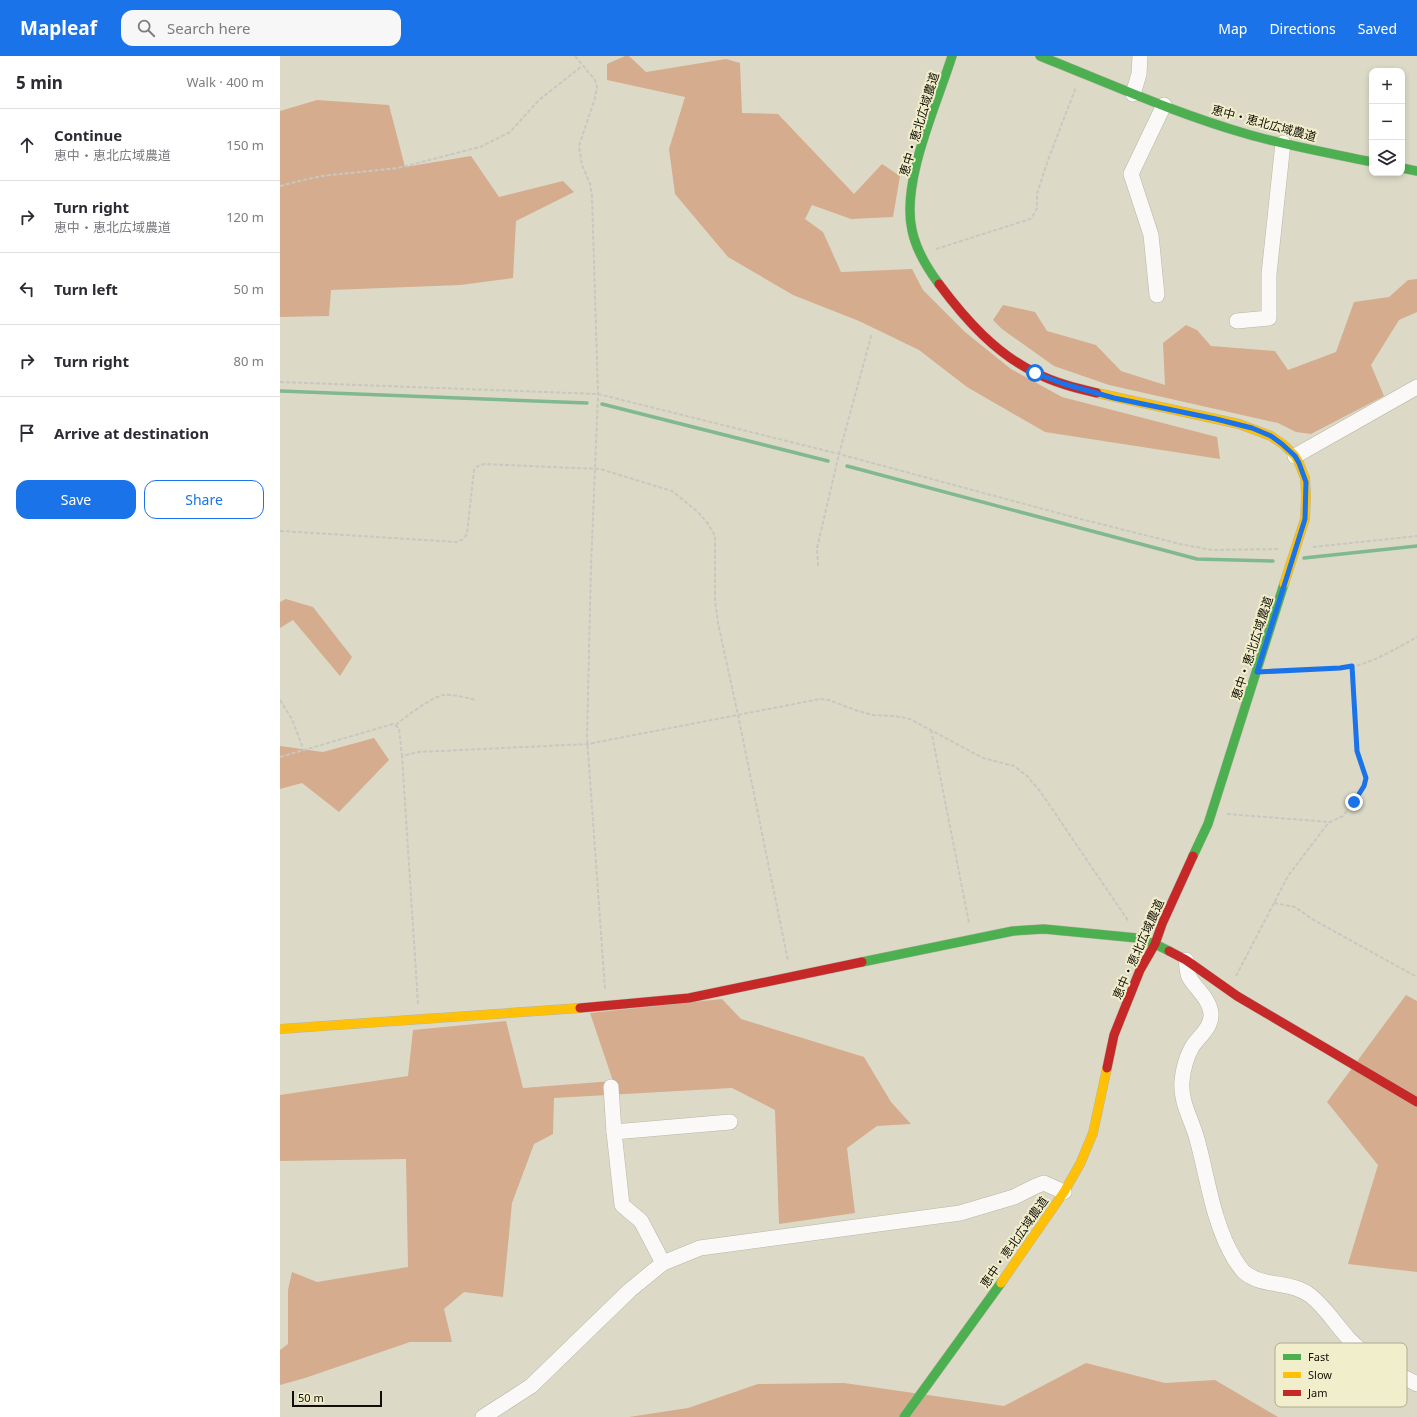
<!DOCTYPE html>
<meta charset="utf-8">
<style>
:root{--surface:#fff;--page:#f7f7f7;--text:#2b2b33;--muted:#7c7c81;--line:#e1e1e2;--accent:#1a73e8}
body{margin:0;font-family:"Noto Sans","Noto Sans JP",sans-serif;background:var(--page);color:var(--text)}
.controls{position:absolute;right:12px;top:12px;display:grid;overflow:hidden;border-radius:8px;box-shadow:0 2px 6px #0003}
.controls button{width:36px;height:36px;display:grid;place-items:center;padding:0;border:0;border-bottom:1px solid var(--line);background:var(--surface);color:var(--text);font:20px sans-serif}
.scale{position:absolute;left:12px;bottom:10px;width:90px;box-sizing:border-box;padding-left:4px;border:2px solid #110f05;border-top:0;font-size:11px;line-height:14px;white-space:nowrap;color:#110f05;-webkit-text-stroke:3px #f1eecc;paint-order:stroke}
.stop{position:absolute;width:12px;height:12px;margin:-9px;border:3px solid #1a73e8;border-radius:50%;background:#fff}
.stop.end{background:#1a73e8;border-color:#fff;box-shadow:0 1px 4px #0008}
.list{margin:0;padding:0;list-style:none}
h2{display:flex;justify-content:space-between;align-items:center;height:52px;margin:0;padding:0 16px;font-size:17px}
h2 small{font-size:13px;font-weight:400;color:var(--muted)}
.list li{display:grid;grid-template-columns:26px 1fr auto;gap:12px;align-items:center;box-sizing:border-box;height:72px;padding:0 16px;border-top:1px solid var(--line)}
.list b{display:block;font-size:15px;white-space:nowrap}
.list p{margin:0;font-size:13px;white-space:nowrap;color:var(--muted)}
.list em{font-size:13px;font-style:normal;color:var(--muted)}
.actions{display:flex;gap:8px;padding:12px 16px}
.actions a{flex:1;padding:9px 0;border:1px solid var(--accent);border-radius:12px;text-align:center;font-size:14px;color:var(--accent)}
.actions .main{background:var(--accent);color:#fff}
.icon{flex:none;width:22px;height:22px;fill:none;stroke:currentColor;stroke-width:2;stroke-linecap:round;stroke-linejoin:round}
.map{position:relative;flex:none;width:1137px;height:1361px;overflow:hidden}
header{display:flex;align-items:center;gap:24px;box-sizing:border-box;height:56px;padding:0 20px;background:var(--accent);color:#fff}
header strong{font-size:19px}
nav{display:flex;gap:22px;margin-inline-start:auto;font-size:14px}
.search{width:280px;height:36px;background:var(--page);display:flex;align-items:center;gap:10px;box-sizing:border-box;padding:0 14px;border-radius:12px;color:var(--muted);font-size:15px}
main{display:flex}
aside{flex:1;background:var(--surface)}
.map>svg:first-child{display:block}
</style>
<header>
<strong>Mapleaf</strong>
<div class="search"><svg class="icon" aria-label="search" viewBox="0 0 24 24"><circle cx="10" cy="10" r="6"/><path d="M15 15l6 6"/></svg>Search here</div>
<nav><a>Map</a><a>Directions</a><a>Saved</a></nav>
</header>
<main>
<aside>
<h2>5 min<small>Walk · 400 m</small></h2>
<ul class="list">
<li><svg class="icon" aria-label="ahead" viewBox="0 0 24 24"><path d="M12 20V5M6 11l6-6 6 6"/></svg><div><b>Continue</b><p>恵中・恵北広域農道</p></div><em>150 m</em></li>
<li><svg class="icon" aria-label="right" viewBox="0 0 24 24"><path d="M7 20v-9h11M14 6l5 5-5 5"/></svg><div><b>Turn right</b><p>恵中・恵北広域農道</p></div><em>120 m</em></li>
<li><svg class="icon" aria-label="left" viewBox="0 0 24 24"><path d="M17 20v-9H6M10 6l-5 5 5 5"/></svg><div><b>Turn left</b></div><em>50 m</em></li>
<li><svg class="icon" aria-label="right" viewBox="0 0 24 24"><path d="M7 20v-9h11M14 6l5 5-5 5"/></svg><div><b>Turn right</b></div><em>80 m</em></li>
<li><svg class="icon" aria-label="arrive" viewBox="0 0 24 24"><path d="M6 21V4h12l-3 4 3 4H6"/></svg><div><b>Arrive at destination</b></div></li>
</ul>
<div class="actions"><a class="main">Save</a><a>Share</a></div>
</aside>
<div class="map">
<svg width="1137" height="1361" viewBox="0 0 1137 1361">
<rect width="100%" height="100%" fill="#dcdac7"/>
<g fill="#d5ac8e">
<polygon points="345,0 349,0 366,16 446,3 460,7 462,57 498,58 574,138 602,108 620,120 613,161 571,163 532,149 525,163 543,176 561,216 632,213 643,234 685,276 731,313 782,341 937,381 940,403 765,376 687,331 639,294 579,265 513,239 448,201 395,138 389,93 405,41 327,24 327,8"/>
<polygon points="37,44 109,49 125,111 191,100 219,141 283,125 294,136 236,165 233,222 180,229 51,234 49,260 0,261 0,55"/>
<polygon points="1137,223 1137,256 1119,264 1091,309 1104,340 1031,378 1016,376 998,367 829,329 774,310 722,273 713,264 723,249 755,256 767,275 816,289 841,315 885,329 883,287 906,269 917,274 931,290 995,295 1008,314 1056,296 1074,246 1109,241 1128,224"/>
<polygon points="6,543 33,551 72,601 60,620 13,564 0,572 0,546"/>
<polygon points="94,682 109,704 59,756 22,727 0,733 0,690 43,696"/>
<polygon points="1126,939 1137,945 1137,1216 1068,1208 1098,1109 1047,1046"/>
<polygon points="442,943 461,963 584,1001 611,1046 631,1068 597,1070 567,1092 575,1157 499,1168 495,1054 452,1032 274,1042 273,1078 254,1088 232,1147 223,1241 184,1236 164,1253 172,1286 130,1286 25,1322 0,1329 0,1294 8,1288 8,1234 12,1216 37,1226 128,1211 126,1103 0,1105 0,1039 128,1020 133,974 226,965 243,1032 333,1025 310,957"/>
<polygon points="806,1307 885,1327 935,1324 998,1361 349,1361 408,1352 478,1328 564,1327 724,1350"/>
</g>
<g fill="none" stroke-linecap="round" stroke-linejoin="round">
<g stroke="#80b892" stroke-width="3.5">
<polyline points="0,335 307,347"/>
<polyline points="322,348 548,405"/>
<polyline points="567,410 917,503 993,505"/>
<polyline points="1024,502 1137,490"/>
</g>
<g stroke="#b7b5a6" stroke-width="16">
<g id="street">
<polyline points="853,38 859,18 860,0"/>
<polyline points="877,239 871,179 851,118 884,49"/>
<polyline points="957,265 989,262 989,218 1003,87"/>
<polyline points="1015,400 1137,331"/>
<path d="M906,904C907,909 907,917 909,921C916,933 929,942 931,957C932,972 919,980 912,991C906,1002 903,1013 902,1025C900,1046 912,1064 917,1083C928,1123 933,1168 955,1204C958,1208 961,1213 964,1216C983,1232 1011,1224 1031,1240C1046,1252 1056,1269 1069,1283C1088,1303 1113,1316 1137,1328"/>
<polyline points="331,1031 334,1076 342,1149 361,1165 383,1207"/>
<polyline points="334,1076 450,1066"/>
<polyline points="203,1361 251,1330 350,1234 383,1207 420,1192 680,1157 734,1141 756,1130 764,1127 784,1136"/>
</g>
</g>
<g stroke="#b7b5a6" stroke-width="10">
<g id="fast">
<path d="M760,0C828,27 897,58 967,78C1008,90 1050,97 1092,106"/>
<polyline points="1122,112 1137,115"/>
<path d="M659,228C647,212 636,194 632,174C621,125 657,48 672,0"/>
<polyline points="913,800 928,768 1004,528"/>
<polyline points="582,906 733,875 764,873 857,882 875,888 889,895"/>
<polyline points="624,1361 721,1227"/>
</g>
</g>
<g stroke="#b7b5a6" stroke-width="10">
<g id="slow">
<polyline points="817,337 959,368 991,380 1004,389 1015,400 1019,407 1025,422 1026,439 1025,463 1004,528"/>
<polyline points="0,973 300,952"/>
<polyline points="721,1227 784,1136 800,1108 813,1077 827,1012"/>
</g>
</g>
<g stroke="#b7b5a6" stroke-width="10">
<g id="jam">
<path d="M659,228C685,263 716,298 756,317C775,327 796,332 817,337"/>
<polyline points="889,895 906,904 957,940 1137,1046"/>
<polyline points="300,952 409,942 582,906"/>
<polyline points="827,1012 834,979 860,914 875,888 882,868 913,800"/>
</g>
</g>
<g stroke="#c8c7c2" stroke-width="2" stroke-dasharray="4 2" stroke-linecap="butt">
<polyline points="295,0 315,24 317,31 315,42 299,90 302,109 310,128 312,141 318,338 311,511 307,681 325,933"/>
<polyline points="0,130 23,124 42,120 118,112 200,91 230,76 259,44 302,10"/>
<polyline points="656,193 744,165 750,163 754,158 757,152 757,138 768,104 796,31"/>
<polyline points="0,326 318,338 559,398 789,460 900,488 932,494 998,493"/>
<polyline points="0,475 177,486 183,483 187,478 194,414 198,410 204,408 320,413 392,435 418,456 428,468 435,480 435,544 438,567 458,659 508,905"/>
<polyline points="1033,491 1137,480"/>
<polyline points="538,510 537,492 559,398 592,277"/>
<path d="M993,616C1021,614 1051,616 1079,609C1099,603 1119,591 1137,581"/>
<polyline points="0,644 12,663 24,695"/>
<path d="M116,669C125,661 153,640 164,639C175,638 186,642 196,644"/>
<polyline points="651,674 689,867"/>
<polyline points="0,701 113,668 119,672 122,700"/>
<polyline points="947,758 1050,766 1063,760 1084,730 1086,722 1077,695 1072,610"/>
<polyline points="994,847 1015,851 1032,863 1137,921"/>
<polyline points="956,920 1008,820 1049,766"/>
<polyline points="138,948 122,700 138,696 308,688 540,643 549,644 575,654 592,659 615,660 630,663 703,702 734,710 747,720 760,735 849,866"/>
</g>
<use href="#street" stroke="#faf9f7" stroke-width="15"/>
<use href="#fast" stroke="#4caf50" stroke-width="9"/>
<use href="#slow" stroke="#ffc107" stroke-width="9"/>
<use href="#jam" stroke="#c62828" stroke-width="9"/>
</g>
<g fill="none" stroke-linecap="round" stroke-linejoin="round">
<polyline stroke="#1a73e8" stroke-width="5" points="755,317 784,328 834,342 936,363 972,372 991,380 1002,388 1015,400 1019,407 1026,426 1025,463 977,616 1060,612 1072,610 1077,695 1086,722 1084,730 1074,746"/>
</g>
<g text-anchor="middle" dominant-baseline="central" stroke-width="4" stroke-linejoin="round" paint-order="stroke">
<g font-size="12" fill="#110f05" stroke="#f1eecc">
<text transform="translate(984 67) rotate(15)">恵中・恵北広域農道</text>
<text transform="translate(639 68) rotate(-73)">恵中・恵北広域農道</text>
<text transform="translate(972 592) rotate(-72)">恵中・恵北広域農道</text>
<text transform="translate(858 893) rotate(-66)">恵中・恵北広域農道</text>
<text transform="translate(734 1186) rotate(-55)">恵中・恵北広域農道</text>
</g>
</g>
<rect x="995" y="1287" width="132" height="64" rx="6" fill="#f1eecc" stroke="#aeab90" stroke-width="1"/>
<rect x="1003" y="1298" width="18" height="6" fill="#4caf50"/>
<rect x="1003" y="1316" width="18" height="6" fill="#ffc107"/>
<rect x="1003" y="1334" width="18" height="6" fill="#c62828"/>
<g font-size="11" fill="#110f05">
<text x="1028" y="1305">Fast</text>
<text x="1028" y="1323">Slow</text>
<text x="1028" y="1341">Jam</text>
</g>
</svg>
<div class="controls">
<button>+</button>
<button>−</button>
<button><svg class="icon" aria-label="layers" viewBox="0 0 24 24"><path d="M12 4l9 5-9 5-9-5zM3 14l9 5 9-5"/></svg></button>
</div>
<div class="scale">50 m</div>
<div class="stop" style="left:755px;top:317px"></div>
<div class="stop end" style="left:1074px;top:746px"></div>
</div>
</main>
